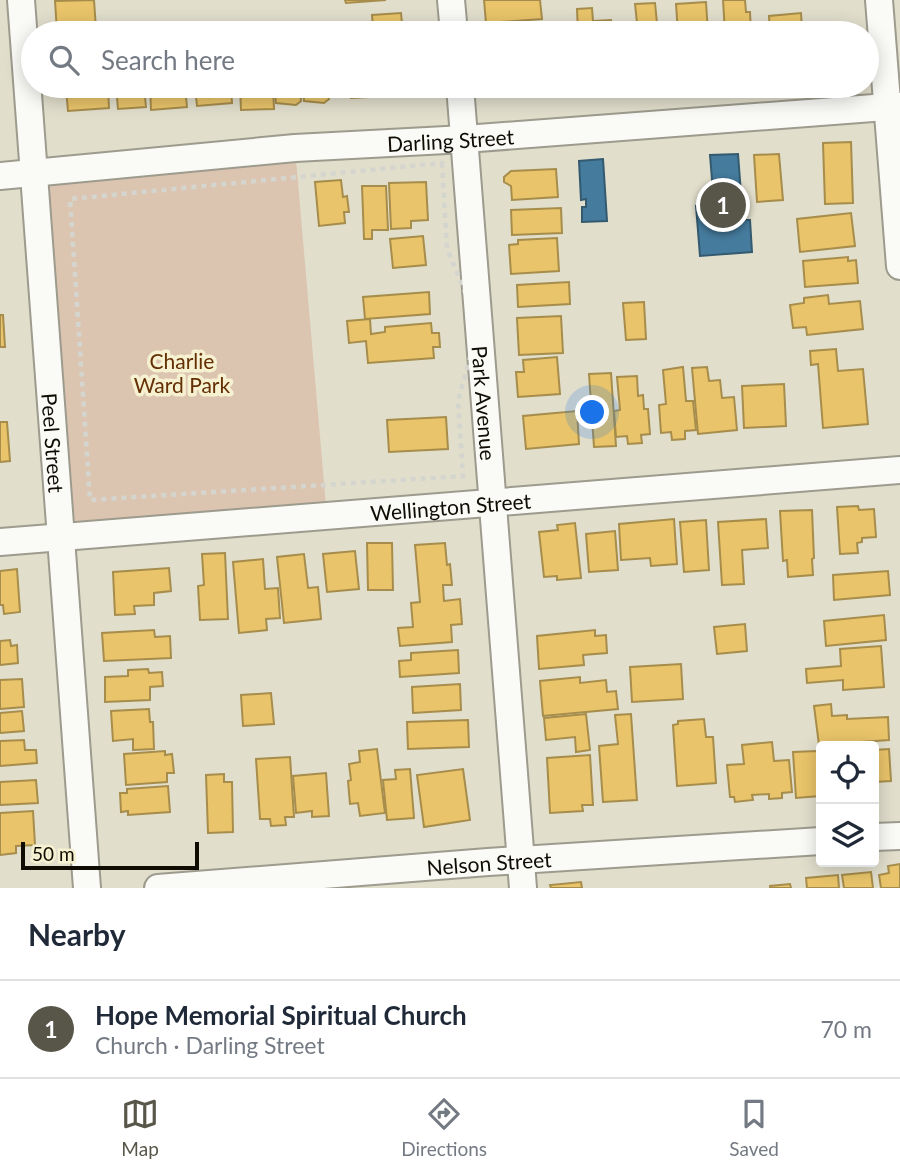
<!DOCTYPE html>
<meta charset="utf-8">
<style>
:root{--surface:#fff;--page:#f6f6f7;--text:#1f2937;--muted:#747a83;--line:#e0e1e3;--accent:#585649}
body{margin:0;font-family:Lato,sans-serif;background:var(--page);color:var(--text)}
.controls{position:absolute;right:21px;bottom:21px;display:grid;overflow:hidden;border-radius:7px;box-shadow:0 4px 18px #0003}
.controls button{width:63px;height:63px;display:grid;place-items:center;padding:0;border:0;border-bottom:2px solid var(--line);background:var(--surface);color:var(--text);font:35px sans-serif}
.scale{position:absolute;left:21px;bottom:18px;width:178px;box-sizing:border-box;padding-left:7px;border:4px solid #0e0c03;border-top:0;font-size:19px;line-height:24px;white-space:nowrap;color:#0e0c03;-webkit-text-stroke:5px #f6f1d1;paint-order:stroke}
.you{position:absolute;left:593px;top:413px;width:24px;height:24px;margin:-18px;border:5px solid #fff;border-radius:50%;background:#1a73e8;box-shadow:0 0 0 10px #1a73e833}
.badge{display:grid;place-items:center;width:46px;height:46px;border-radius:50%;background:var(--accent);color:#fff;font-size:23px;font-weight:700}
.pin{position:absolute;translate:-50% -50%;border:4px solid #fff;box-shadow:0 2px 7px #0006}
.list{margin:0;padding:0;list-style:none}
h2{display:flex;justify-content:space-between;align-items:center;height:91px;margin:0;padding:0 28px;font-size:30px}
h2 small{font-size:23px;font-weight:400;color:var(--muted)}
.list li{display:grid;grid-template-columns:46px 1fr auto;gap:21px;align-items:center;box-sizing:border-box;height:98px;padding:0 28px;border-top:2px solid var(--line)}
.list b{display:block;font-size:26px;white-space:nowrap}
.list p{margin:0;font-size:23px;white-space:nowrap;color:var(--muted)}
.list em{font-size:23px;font-style:normal;color:var(--muted)}
.icon{flex:none;width:38px;height:38px;fill:none;stroke:currentColor;stroke-width:2;stroke-linecap:round;stroke-linejoin:round}
.map{position:relative;flex:none;width:900px;height:888px;overflow:hidden}
.search{position:absolute;background:var(--surface);box-shadow:0 4px 18px #0003;left:21px;right:21px;top:21px;height:77px;display:flex;align-items:center;gap:18px;box-sizing:border-box;padding:0 24px;border-radius:38px;color:var(--muted);font-size:26px}
.sheet{height:189px;background:var(--surface)}
nav{display:flex;justify-content:space-around;align-items:center;box-sizing:border-box;height:98px;border-top:2px solid var(--line);background:var(--surface);font-size:19px;color:var(--muted)}
nav a{display:grid;justify-items:center;gap:4px}
nav .on{color:var(--accent)}
.map>svg:first-child{display:block}
</style>
<div class="map">
<svg width="900" height="888" viewBox="0 0 900 888">
<rect width="100%" height="100%" fill="#e1decc"/>
<polygon fill="#dcc5b0" points="295,148 327,517 61,539 33,173"/>
<g fill="#e9c46a" stroke="#a78d4b" stroke-width="2">
<polygon points="94,0 96,29 57,32 55,1"/>
<polygon points="345,0 386,0 346,3"/>
<polygon points="484,0 540,0 542,19 486,23"/>
<polygon points="723,0 745,0 746,12 750,12 751,33 725,33"/>
<polygon points="706,2 708,33 678,33 676,4"/>
<polygon points="655,3 658,33 625,33 624,24 637,23 635,4"/>
<polygon points="592,8 593,21 611,20 612,33 578,33 577,9"/>
<polygon points="401,13 403,33 345,33 345,25 363,24 363,29 373,28 372,15"/>
<polygon points="801,13 802,29 810,29 810,33 770,33 769,16"/>
<polygon points="523,27 523,33 493,33 492,30"/>
<polygon points="576,30 577,33 553,33 552,31"/>
<polygon points="62,86 108,86 109,108 68,111 66,89 62,90"/>
<polygon points="116,86 144,86 146,107 118,109"/>
<polygon points="150,86 185,86 187,107 151,110"/>
<polygon points="195,86 231,86 232,103 197,106"/>
<polygon points="240,86 273,86 274,109 241,110"/>
<polygon points="274,86 300,86 301,101 296,105 276,103"/>
<polygon points="303,86 328,86 329,99 324,103 304,101"/>
<polygon points="351,86 412,86 413,90 405,90 405,95 351,98"/>
<polygon points="497,86 528,86 528,89 498,91"/>
<polygon points="851,142 853,203 825,204 823,143"/>
<polygon points="779,154 783,200 757,202 754,155"/>
<polygon points="556,169 558,197 512,200 511,186 504,182 504,177 511,171"/>
<polygon points="341,180 343,197 347,196 349,212 344,212 345,223 319,226 315,182"/>
<polygon points="426,182 428,220 411,221 411,228 391,229 389,183"/>
<polygon points="362,186 386,186 388,230 372,230 372,239 364,239"/>
<polygon points="561,208 562,233 512,235 511,210"/>
<polygon points="851,213 855,246 800,252 797,219"/>
<polygon points="423,236 426,265 393,268 390,239"/>
<polygon points="557,238 559,271 511,274 509,245 518,244 518,240"/>
<polygon points="848,257 848,261 856,260 858,283 805,287 803,261"/>
<polygon points="569,282 570,304 518,307 517,285"/>
<polygon points="429,292 430,314 365,319 363,297"/>
<polygon points="828,295 829,304 860,301 863,329 807,335 806,327 793,328 790,305 804,303 804,298"/>
<polygon points="644,302 646,339 626,340 623,303"/>
<polygon points="0,315 3,315 5,347 0,347"/>
<polygon points="561,316 563,353 519,355 517,318"/>
<polygon points="370,319 371,334 385,332 385,327 431,323 432,333 439,333 440,347 433,347 434,358 368,363 366,341 349,343 347,321"/>
<polygon points="836,349 838,371 863,369 868,424 823,428 818,364 811,365 810,351"/>
<polygon points="557,357 560,394 518,397 516,372 524,372 523,360"/>
<polygon points="683,367 686,401 693,401 696,430 685,431 685,439 672,440 671,432 661,433 659,405 666,404 663,370"/>
<polygon points="707,367 709,381 720,380 722,398 734,397 737,430 698,434 692,368"/>
<polygon points="611,373 616,446 594,447 589,374"/>
<polygon points="637,376 638,396 643,395 644,409 648,409 650,434 641,435 642,443 628,444 627,436 616,437 614,411 620,410 617,377"/>
<polygon points="784,384 786,426 744,428 742,386"/>
<polygon points="577,411 579,444 526,449 523,416"/>
<polygon points="446,417 448,449 389,452 387,420"/>
<polygon points="0,422 7,422 10,461 0,462"/>
<polygon points="858,506 859,510 874,509 876,537 862,538 862,542 857,543 858,553 840,554 837,507"/>
<polygon points="812,510 814,558 812,559 813,575 788,577 787,560 783,561 780,511"/>
<polygon points="674,519 677,564 651,566 650,558 621,560 619,524"/>
<polygon points="766,519 768,548 742,550 744,584 722,585 718,522"/>
<polygon points="706,520 709,570 684,572 680,522"/>
<polygon points="575,523 581,578 557,580 557,576 544,577 539,532 558,530 557,525"/>
<polygon points="615,531 618,570 589,572 586,534"/>
<polygon points="367,543 392,543 393,590 368,590"/>
<polygon points="445,543 447,565 450,564 452,585 443,585 444,601 460,599 462,624 451,625 452,642 400,646 398,628 413,627 411,603 420,602 415,545"/>
<polygon points="355,551 359,589 327,592 323,554"/>
<polygon points="225,553 228,619 200,620 198,586 204,585 202,554"/>
<polygon points="304,554 308,588 318,587 321,619 284,623 277,557"/>
<polygon points="263,559 265,589 278,588 280,618 266,619 267,630 239,633 233,562"/>
<polygon points="169,568 171,591 154,593 154,605 134,606 135,614 115,615 113,572"/>
<polygon points="17,569 20,612 4,614 3,605 0,605 0,571"/>
<polygon points="888,571 890,595 834,600 833,575"/>
<polygon points="884,615 886,640 826,646 824,621"/>
<polygon points="745,624 747,651 717,654 714,627"/>
<polygon points="154,630 155,637 170,636 171,658 104,661 102,633"/>
<polygon points="595,630 595,636 606,635 607,653 583,655 584,665 539,669 537,636"/>
<polygon points="10,640 11,646 17,645 18,663 0,665 0,641"/>
<polygon points="881,646 884,687 843,690 843,680 807,683 806,669 841,666 840,649"/>
<polygon points="458,650 459,673 400,677 399,661 411,660 411,653"/>
<polygon points="681,664 683,699 632,702 630,667"/>
<polygon points="148,669 149,673 162,672 163,686 150,687 150,700 105,702 105,677 128,676 128,670"/>
<polygon points="580,677 580,683 606,680 607,692 616,691 618,709 543,716 540,681"/>
<polygon points="22,679 24,707 0,709 0,680"/>
<polygon points="460,684 461,710 413,713 412,687"/>
<polygon points="271,693 274,724 243,726 241,695"/>
<polygon points="831,704 832,716 847,715 847,719 888,717 889,740 819,745 814,706"/>
<polygon points="149,709 150,722 153,722 154,749 133,750 133,739 113,741 111,711"/>
<polygon points="22,711 24,731 0,733 0,713"/>
<polygon points="586,714 590,750 576,752 575,737 546,740 544,718"/>
<polygon points="631,714 637,800 603,802 599,746 618,744 615,715"/>
<polygon points="704,719 706,737 713,737 716,783 677,786 673,725 678,724 678,721"/>
<polygon points="468,720 469,747 408,749 407,722"/>
<polygon points="24,740 25,750 36,750 37,763 0,766 0,741"/>
<polygon points="772,742 774,761 789,760 792,792 782,793 782,798 769,799 769,794 752,795 753,800 735,802 734,797 730,797 727,765 744,764 742,745"/>
<polygon points="377,749 385,813 360,816 358,803 350,804 348,781 351,780 349,764 360,762 359,751"/>
<polygon points="889,749 891,781 874,782 874,750"/>
<polygon points="165,751 165,755 172,754 174,773 167,773 167,782 126,785 124,754"/>
<polygon points="817,751 820,796 796,798 793,752"/>
<polygon points="590,755 593,805 582,805 583,811 550,813 547,758"/>
<polygon points="290,757 294,817 285,817 286,825 271,826 270,819 260,819 256,759"/>
<polygon points="410,769 414,818 387,820 383,780 396,779 395,770"/>
<polygon points="463,769 470,820 424,827 417,775"/>
<polygon points="326,773 329,816 312,817 312,811 296,813 293,776"/>
<polygon points="224,774 224,782 232,782 233,832 208,833 206,775"/>
<polygon points="36,780 38,803 0,805 0,782"/>
<polygon points="168,786 170,812 128,815 128,811 121,812 120,793 127,793 127,789"/>
<polygon points="33,811 35,845 16,846 16,853 0,855 0,813"/>
<polygon points="900,864 900,888 881,888 879,875 889,873 888,866"/>
<polygon points="871,872 873,888 844,888 842,875"/>
<polygon points="838,875 839,888 807,888 806,878"/>
<polygon points="581,882 582,888 551,888 550,885"/>
<polygon points="790,884 791,888 770,888 770,886"/>
</g>
<g fill="#457b9d" stroke="#345a6f" stroke-width="2">
<polygon points="738,154 743,220 750,220 752,252 700,256 696,206 714,204 710,155"/>
<polygon points="603,159 607,221 582,222 582,207 586,207 586,199 581,200 579,161"/>
</g>
<g fill="none" stroke-linecap="round" stroke-linejoin="round">
<g stroke="#9d9b8d" stroke-width="30">
<g id="street">
<path id="s1" d="M21,0L87,888"/>
<polyline points="451,0 454,33"/>
<polyline points="879,0 900,266"/>
<path id="s2" d="M460,86L523,888"/>
<path id="s3" d="M0,176L295,148L465,139L900,106"/>
<path id="s4" d="M0,542L900,470"/>
<polyline points="874,837 900,836"/>
<path id="s5" d="M158,888L488,862L821,841"/>
</g>
</g>
<polygon stroke="#d5d5cf" stroke-width="4.5" stroke-dasharray="5 5" stroke-linecap="butt" points="442,163 447,249 479,325 458,401 463,476 90,500 70,199"/>
<use href="#street" stroke="#fafaf7" stroke-width="26"/>
</g>
<g text-anchor="middle" dominant-baseline="central" stroke-width="7" stroke-linejoin="round" paint-order="stroke">
<g font-size="21" fill="#0e0c03" stroke="#f6f1d1">
<text stroke="none"><textPath href="#s3" startOffset="452">Darling Street</textPath></text>
<text stroke="none"><textPath href="#s2" startOffset="318">Park Avenue</textPath></text>
<text stroke="none"><textPath href="#s1" startOffset="444">Peel Street</textPath></text>
<text stroke="none"><textPath href="#s4" startOffset="452">Wellington Street</textPath></text>
<text stroke="none"><textPath href="#s5" startOffset="332">Nelson Street</textPath></text>
</g>
<g font-size="21" fill="#642f05" stroke="#f6f1d1">
<text x="182" y="360">Charlie<tspan x="182" dy="24">Ward Park</tspan></text>
</g>
</g>
</svg>
<div class="controls">
<button><svg class="icon" aria-label="locate" viewBox="0 0 24 24"><circle cx="12" cy="12" r="6"/><path d="M12 2v4M12 18v4M2 12h4M18 12h4"/></svg></button>
<button><svg class="icon" aria-label="layers" viewBox="0 0 24 24"><path d="M12 4l9 5-9 5-9-5zM3 14l9 5 9-5"/></svg></button>
</div>
<div class="scale">50 m</div>
<div class="you"></div>
<div class="pin badge" style="left:723px;top:205px">1</div>
<div class="search"><svg class="icon" aria-label="search" viewBox="0 0 24 24"><circle cx="10" cy="10" r="6"/><path d="M15 15l6 6"/></svg>Search here</div>
</div>
<section class="sheet">
<h2>Nearby<small></small></h2>
<ul class="list">
<li><span class="badge">1</span><div><b>Hope Memorial Spiritual Church</b><p>Church · Darling Street</p></div><em>70 m</em></li>
</ul>
</section>
<nav>
<a class="on"><svg class="icon" aria-label="map" viewBox="0 0 24 24"><path d="M3 6l6-2 6 2 6-2v14l-6 2-6-2-6 2zM9 4v14M15 6v14"/></svg>Map</a>
<a><svg class="icon" aria-label="directions" viewBox="0 0 24 24"><path d="M12 3l9 9-9 9-9-9zM9 14v-3h6M13 9l2 2-2 2"/></svg>Directions</a>
<a><svg class="icon" aria-label="saved" viewBox="0 0 24 24"><path d="M7 4h10v16l-5-4-5 4z"/></svg>Saved</a>
</nav>
